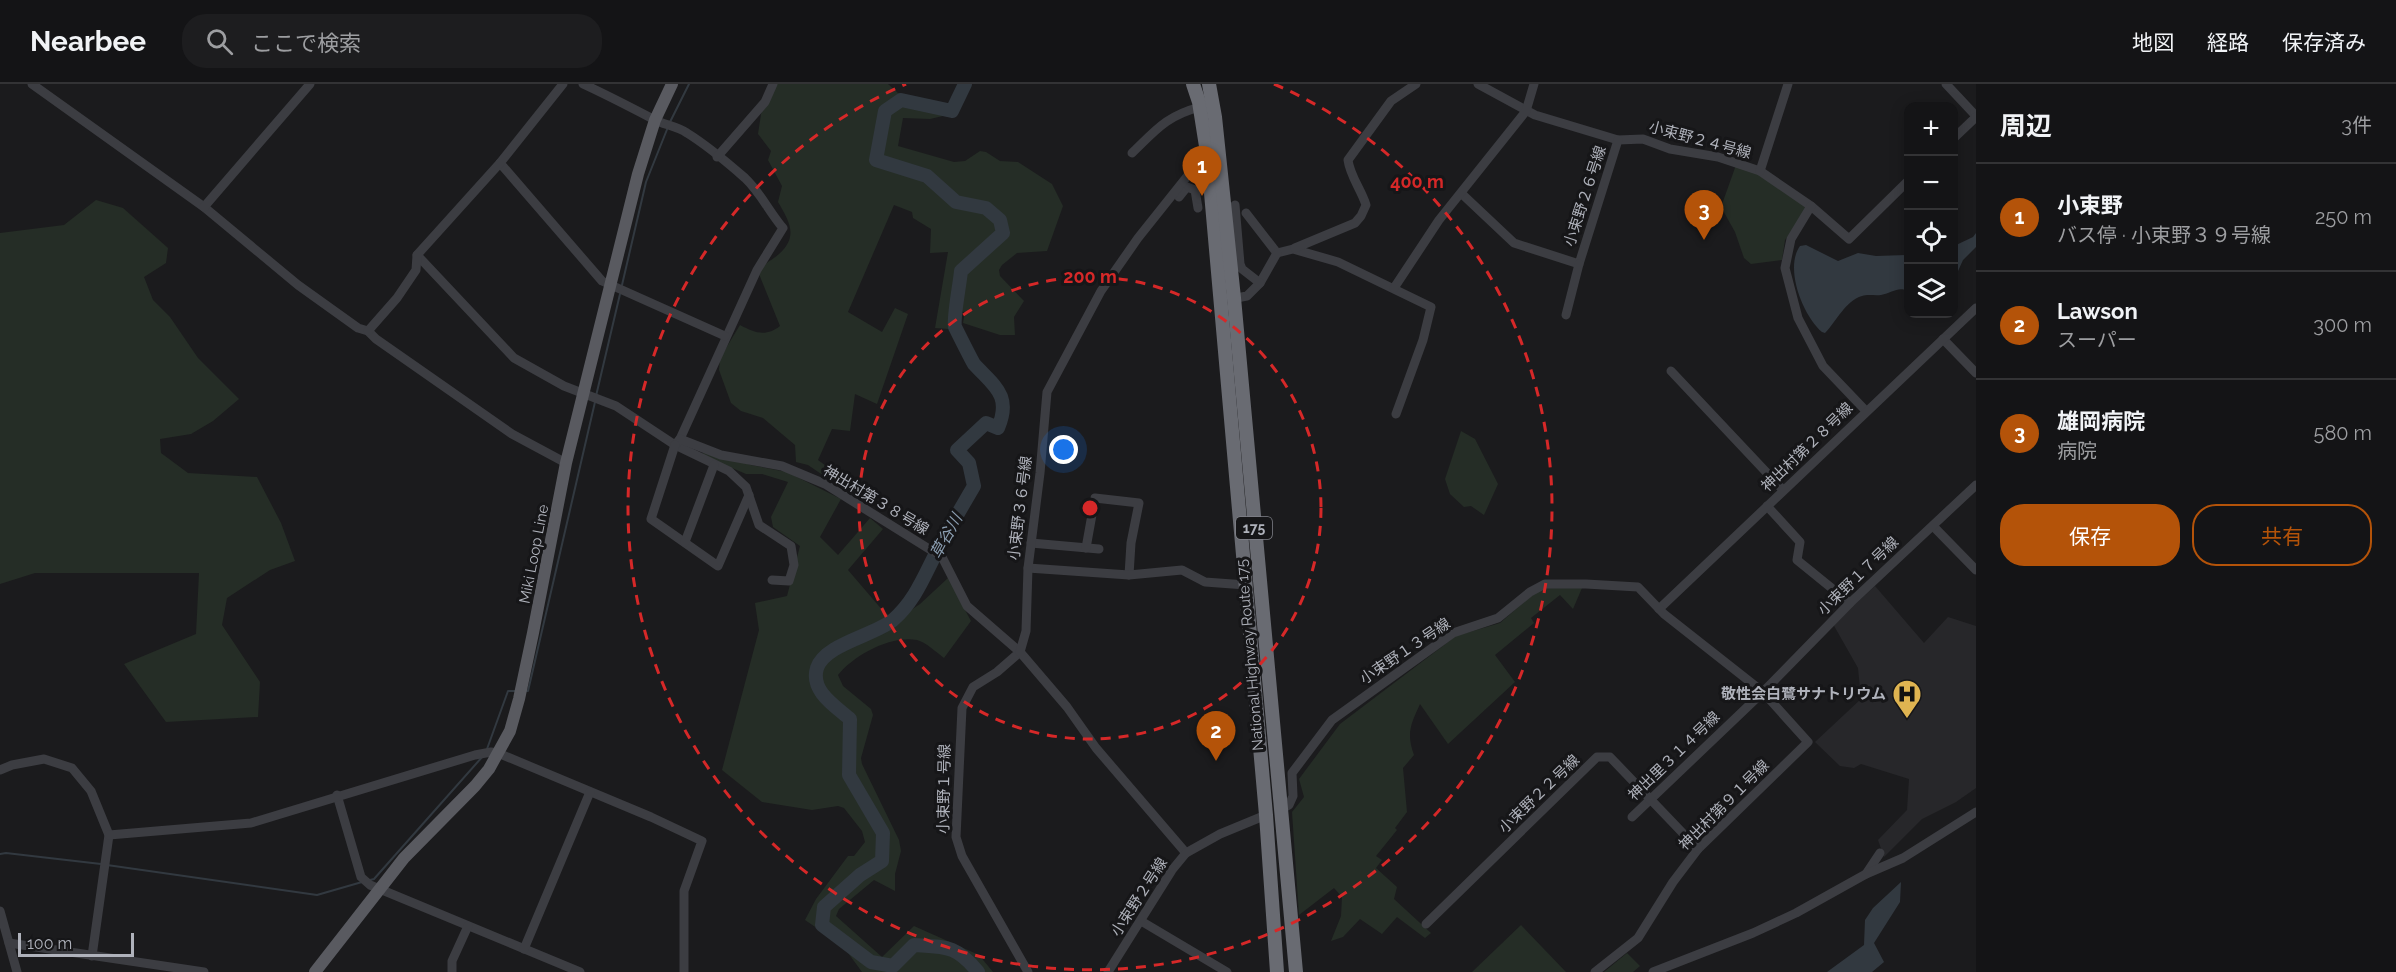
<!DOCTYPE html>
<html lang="ja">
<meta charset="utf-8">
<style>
:root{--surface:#141416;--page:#1d1d1f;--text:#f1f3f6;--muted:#9d9ea1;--line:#333335;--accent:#b45309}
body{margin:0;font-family:Raleway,"Noto Sans JP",sans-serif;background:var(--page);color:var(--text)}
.controls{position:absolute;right:18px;top:18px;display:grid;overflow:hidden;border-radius:12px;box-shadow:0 3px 15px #0003}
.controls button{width:54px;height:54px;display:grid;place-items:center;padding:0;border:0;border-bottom:2px solid var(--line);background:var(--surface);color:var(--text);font:30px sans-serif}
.scale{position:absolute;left:18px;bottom:15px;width:116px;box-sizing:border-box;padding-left:6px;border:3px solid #afb2bb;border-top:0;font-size:16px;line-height:21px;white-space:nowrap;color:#afb2bb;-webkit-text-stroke:4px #161618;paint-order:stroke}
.you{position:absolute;left:1064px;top:366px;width:21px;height:21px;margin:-15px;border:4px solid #fff;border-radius:50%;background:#1a73e8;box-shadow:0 0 0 9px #1a73e833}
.badge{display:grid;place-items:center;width:39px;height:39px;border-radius:50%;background:var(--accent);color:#fff;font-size:20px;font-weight:700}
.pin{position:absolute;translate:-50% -50px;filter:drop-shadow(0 2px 3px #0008)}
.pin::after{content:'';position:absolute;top:32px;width:21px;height:18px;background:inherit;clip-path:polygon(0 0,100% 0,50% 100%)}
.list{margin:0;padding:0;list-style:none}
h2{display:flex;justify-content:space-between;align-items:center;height:78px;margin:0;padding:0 24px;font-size:26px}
h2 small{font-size:20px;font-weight:400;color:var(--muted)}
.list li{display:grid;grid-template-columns:39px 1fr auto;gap:18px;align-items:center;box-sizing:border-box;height:108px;padding:0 24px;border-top:2px solid var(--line)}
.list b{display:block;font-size:22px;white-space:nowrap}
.list p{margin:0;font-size:20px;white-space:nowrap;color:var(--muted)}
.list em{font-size:20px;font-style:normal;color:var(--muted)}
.actions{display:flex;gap:12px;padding:18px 24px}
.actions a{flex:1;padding:14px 0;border:2px solid var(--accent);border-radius:24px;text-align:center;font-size:21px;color:var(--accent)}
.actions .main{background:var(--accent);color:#fff}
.icon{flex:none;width:33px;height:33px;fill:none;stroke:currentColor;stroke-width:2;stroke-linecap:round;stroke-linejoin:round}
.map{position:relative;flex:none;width:1976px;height:888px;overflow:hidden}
header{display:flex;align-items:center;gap:36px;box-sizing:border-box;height:84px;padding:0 30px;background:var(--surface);border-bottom:2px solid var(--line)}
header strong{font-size:28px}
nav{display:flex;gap:33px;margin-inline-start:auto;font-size:21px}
.search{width:420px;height:54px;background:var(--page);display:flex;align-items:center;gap:15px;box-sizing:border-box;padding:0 21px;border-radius:24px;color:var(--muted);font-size:22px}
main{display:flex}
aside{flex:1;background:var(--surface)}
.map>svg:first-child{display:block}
</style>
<header>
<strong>Nearbee</strong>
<div class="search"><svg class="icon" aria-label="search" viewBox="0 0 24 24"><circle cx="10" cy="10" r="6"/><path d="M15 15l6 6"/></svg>ここで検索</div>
<nav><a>地図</a><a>経路</a><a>保存済み</a></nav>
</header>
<main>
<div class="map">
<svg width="1976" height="888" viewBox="0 0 1976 888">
<rect width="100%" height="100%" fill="#1b1b1d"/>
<polygon fill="#27272a" points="1875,502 1924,559 1948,533 1976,542 1976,704 1956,718 1922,735 1884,773 1878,756 1907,726 1909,695 1861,680 1854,684 1840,682 1815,658 1861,615 1858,584 1833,540"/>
<g fill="#252d26">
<path d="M775,0H888L898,9L959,23L956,29L930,35L903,34L898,62L954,78L965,77L980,67L986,68L1000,77L1018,78L1052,100L1063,122L1047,167L1017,169L1002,181L999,186L1000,192L1024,217L1014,233L1015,251H1000L963,239L965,228L949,226V245L935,244L948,168L930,169L931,145L913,134L912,128L894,121L848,228L882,248L895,224L908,230L877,320L855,310L850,347L832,345L818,376L845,396L852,411L808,381L796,378L795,361L763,334L741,327L731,319L719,286L720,274L740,241C755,249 766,253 780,242L759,190C764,178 770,178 779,170C799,152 789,137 778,118L782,102L768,76L771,67L758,50L761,30Z"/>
<polygon points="1736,81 1760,89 1807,122 1798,139 1785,156 1782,176 1751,180 1744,174 1735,148 1721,123"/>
<polygon points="96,116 123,124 168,164 166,179 144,193 153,216 170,233 198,274 239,315 213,337 191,350 160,355 161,369 188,389 257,393 281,439 295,477 270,486 227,514 222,541 260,598 258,633 166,638 124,580 196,550 199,489 35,489 0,500 0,149 64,141"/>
<polygon points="1461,347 1475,355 1498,400 1484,431 1471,422 1464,423 1450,410 1445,395"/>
<path d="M704,367L751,381L787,388L841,415L820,453L838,471L870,434L883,445L848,486L884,528L896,536L920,520L948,494L971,537L944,574C937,569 926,558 917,556C891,551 854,571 838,591L843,602L871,625L873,631L861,674L862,680L899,756L901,767L895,790V807L874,796L839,825L836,832L882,873L914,842L979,871L993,888H862L843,862L805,836L816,815L848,772H854L865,758L862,747L844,724L838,722L812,726L762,718L722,686L759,546L755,519L787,512L800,462L773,443L771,433L788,398L762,390H746L702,371Z"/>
<path d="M1548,502L1582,504L1573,525L1560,511L1531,534L1534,539L1495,571L1515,598L1448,660L1420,620C1411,640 1406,649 1414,671L1403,684L1407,728L1395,744L1397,746L1376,772L1382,776L1376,784L1397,803L1394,815L1431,849L1425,854L1397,833L1382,850L1360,835L1343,853L1331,857L1341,832L1342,813L1334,804L1299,831L1292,728L1304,713L1299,695L1340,640L1456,552L1500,539L1531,512Z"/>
<polygon points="1521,841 1566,888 1472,888"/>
<polygon points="1627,869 1640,882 1633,888 1604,888"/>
</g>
<g fill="#323940">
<polygon points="1976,149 1976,163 1963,176 1954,196 1954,162 1973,153"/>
<path d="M1806,161L1838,177L1858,169L1876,172L1906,171L1908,173V207C1898,202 1892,209 1881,211C1875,212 1868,210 1862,212C1845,217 1837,237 1825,249L1822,248C1803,232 1784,184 1800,162Z"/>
<polygon points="1901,798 1900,818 1874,859 1884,878 1872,888 1827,888 1864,861 1865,836 1873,824"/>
</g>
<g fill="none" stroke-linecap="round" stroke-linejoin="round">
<g stroke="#323940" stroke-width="2">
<polyline points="670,38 689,0"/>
<polyline points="622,201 646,98 668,43"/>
<polyline points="596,312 620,210"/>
<polyline points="525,607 528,607 595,318"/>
<polyline points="487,665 508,607 516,607"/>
<polyline points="0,770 6,769 101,780"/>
<polyline points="107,781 317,811 362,798"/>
<polyline points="370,796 374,795 483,672"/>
</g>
<path stroke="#323940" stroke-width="14" d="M965,0L952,27L901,16L885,27L876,76L927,92L956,118L986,124L1000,136L1003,149L961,187C960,199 953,234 955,243C957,247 972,277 974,280C994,302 1012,311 998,344L986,339L957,366L969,379L974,402C963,421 952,439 942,458C926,486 918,514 893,536C873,552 825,560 817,584C810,607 835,622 850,635L849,691L883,749L882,777L860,791L824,823L822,841L871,878L893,882L914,861C946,863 956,861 978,888"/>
<g stroke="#3c3d42" stroke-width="9">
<polyline points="32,0 204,123 298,201 358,244 368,247 376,255 512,350 566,379"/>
<path d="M583,0C607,11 630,23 653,35C664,41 677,42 687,49C705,60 729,80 745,94C760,108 770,129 783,144L757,186L680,355"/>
<polyline points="1478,0 1535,31 1618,56 1643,55 1670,65 1718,73 1760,87 1811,122 1849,155 1908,97"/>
<polyline points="1946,0 1976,32"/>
<polyline points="1954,54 1976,33"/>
<path d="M1132,69C1156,46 1166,32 1200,23"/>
<polyline points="717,73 765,18 773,0"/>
<polyline points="500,79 602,197 725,252"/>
<polyline points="1760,87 1788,0"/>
<polyline points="1462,110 1514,159 1579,180 1618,56"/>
<polyline points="1179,113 1187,103 1195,106 1198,124"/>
<polyline points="1811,122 1791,155 1785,184 1798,234 1823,282 1866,327"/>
<polyline points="204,123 310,0"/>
<polyline points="1246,129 1277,169 1293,165 1338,178 1431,223 1423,256 1396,330"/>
<path d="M1295,164L1355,139L1361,132L1366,121C1361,105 1350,92 1348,76L1391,17L1416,0"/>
<polyline points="417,171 514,274 564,302 616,322 675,361 729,387 746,403 759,441 791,462 794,481 789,497 772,496"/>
<polyline points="1260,199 1277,169"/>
<polyline points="1394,204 1439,136 1526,27 1534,0"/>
<polyline points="1231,215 1247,212 1260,199 1242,185 1240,180 1235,121"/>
<polyline points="1566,231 1579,180"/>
<polyline points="368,247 397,214 416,186 417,171 500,79 563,0"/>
<polyline points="1943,255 1976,289"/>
<polyline points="1671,287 1783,406"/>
<polyline points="675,361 680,355 721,371 782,382 825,400 942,473 967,522 1020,568 997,588 973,603 962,624 956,753 962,772 1028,888"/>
<polyline points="675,361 651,435 718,482 749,411"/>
<polyline points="1767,422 1800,458 1797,476 1850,519"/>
<polyline points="1933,442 1976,486"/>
<polyline points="685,458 714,381"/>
<polyline points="1031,459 1099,465"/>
<polyline points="1086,464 1095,414 1139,419 1131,459 1129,491"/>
<polyline points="1028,484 1129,491 1182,486 1205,498 1246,501"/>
<polyline points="1659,525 1976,224"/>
<polyline points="0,686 12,681 44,675 72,684 91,707 109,751 92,872"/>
<polyline points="337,711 361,793 370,801 580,888"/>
<polyline points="1281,725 1289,721 1293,712 1292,689 1332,636 1453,549 1498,534 1530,508 1545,500 1586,500 1638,503 1664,530 1763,608 1808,658 1698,765 1673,798 1638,854 1595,888"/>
<polyline points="1632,733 1763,608 1850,519 1976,401"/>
<polyline points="109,751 251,739 475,671 491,668 498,669 651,733 702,757 684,807 684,888"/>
<polyline points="1186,769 1096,664 1067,623 1020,568 1026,547 1028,484 1040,389 1047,308 1101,207 1138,154 1197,80 1208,75"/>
<polyline points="1866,790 1880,769"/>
<polyline points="0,827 17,888"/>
<polyline points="1141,837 1227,888"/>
<polyline points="1426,840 1597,673 1610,673 1698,765"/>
<polyline points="9,859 204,888"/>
<polyline points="524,865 590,708"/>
<polyline points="452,888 452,877 468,842"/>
<polyline points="1108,888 1172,786 1186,769 1220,750 1266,731"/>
<polyline points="1653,888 1753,849 1796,829 1866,790 1903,774 1976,728"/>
</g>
<polyline stroke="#595a60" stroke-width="12" points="315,888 404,774 475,702 489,685 510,647 519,615 533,549 566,379 638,90 655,36 672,0"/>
<g stroke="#696b72" stroke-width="14">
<polyline points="1193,0 1199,18 1208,75 1266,731 1277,888"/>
<polyline points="1209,0 1215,33 1234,214 1296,888"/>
</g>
</g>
<g fill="none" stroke="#d62828" stroke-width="3" stroke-dasharray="10 8">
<circle cx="1090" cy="424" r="231"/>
<path d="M1274 0A462 462 0 1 1 906 0"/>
</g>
<defs>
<g id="hospital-pin" transform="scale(1.5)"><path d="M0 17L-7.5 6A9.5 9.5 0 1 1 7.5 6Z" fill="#dfb451" stroke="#161618"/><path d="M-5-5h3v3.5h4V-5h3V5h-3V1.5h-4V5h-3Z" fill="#111"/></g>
</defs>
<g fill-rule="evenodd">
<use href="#hospital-pin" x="1907" y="610"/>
</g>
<g text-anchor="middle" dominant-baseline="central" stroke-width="6" stroke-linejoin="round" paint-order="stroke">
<rect fill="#161618" stroke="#81838a" stroke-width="1.5" x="1236" y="433" width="36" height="22" rx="4.5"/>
<g font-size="14" font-weight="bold" fill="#afb2bb">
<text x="1254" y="444">175</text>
</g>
<g font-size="15" fill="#afb2bb" stroke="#161618">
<text transform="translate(1700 56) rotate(15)">小束野２４号線</text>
<text transform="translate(1585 112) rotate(-72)">小束野２６号線</text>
<text transform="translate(1807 363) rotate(-44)">神出村第２８号線</text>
<text transform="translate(876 416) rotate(31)">神出村第３８号線</text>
<text transform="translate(1020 424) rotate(-83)">小束野３６号線</text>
<text transform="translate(534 470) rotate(-79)">Miki Loop Line</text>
<text transform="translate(1858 492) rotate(-44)">小束野１７号線</text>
<text transform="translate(1405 567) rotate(-34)">小束野１３号線</text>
<text transform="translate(1250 571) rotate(-95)">National Highway Route 175</text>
<text transform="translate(1674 672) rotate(-44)">神出里３１４号線</text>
<text transform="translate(944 705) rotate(-89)">小束野１号線</text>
<text transform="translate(1539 710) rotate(-44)">小束野２２号線</text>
<text transform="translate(1724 721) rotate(-45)">神出村第９１号線</text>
<text transform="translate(1139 813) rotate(-57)">小束野２号線</text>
</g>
<g font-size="15" font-weight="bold" fill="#afb2bb" stroke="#161618" text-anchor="end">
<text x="1886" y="610">敬性会白鷺サナトリウム</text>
</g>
<g font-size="16" font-style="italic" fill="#8b9eb1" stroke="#161618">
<text transform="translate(946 452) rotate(-61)">草谷川</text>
</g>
</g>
<circle cx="1090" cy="424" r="9" fill="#d62828" stroke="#161618" stroke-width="3"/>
<g font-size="18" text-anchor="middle" font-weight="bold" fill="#d62828" stroke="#161618" stroke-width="6" stroke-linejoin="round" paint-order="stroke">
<text x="1417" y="104">400 m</text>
<text x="1090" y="199">200 m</text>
</g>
</svg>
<div class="controls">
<button>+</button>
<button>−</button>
<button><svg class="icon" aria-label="locate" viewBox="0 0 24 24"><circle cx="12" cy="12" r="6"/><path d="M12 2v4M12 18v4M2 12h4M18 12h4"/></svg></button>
<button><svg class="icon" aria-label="layers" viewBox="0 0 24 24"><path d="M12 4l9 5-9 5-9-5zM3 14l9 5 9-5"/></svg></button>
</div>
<div class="scale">100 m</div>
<div class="you"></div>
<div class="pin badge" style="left:1202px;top:112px">1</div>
<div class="pin badge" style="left:1216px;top:677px">2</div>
<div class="pin badge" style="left:1704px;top:156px">3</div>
</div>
<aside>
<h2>周辺<small>3件</small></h2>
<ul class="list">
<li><span class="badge">1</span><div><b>小束野</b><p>バス停 · 小束野３９号線</p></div><em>250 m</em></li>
<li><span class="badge">2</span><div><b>Lawson</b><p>スーパー</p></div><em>300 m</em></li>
<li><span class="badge">3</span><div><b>雄岡病院</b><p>病院</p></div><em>580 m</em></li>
</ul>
<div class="actions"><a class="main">保存</a><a>共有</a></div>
</aside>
</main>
